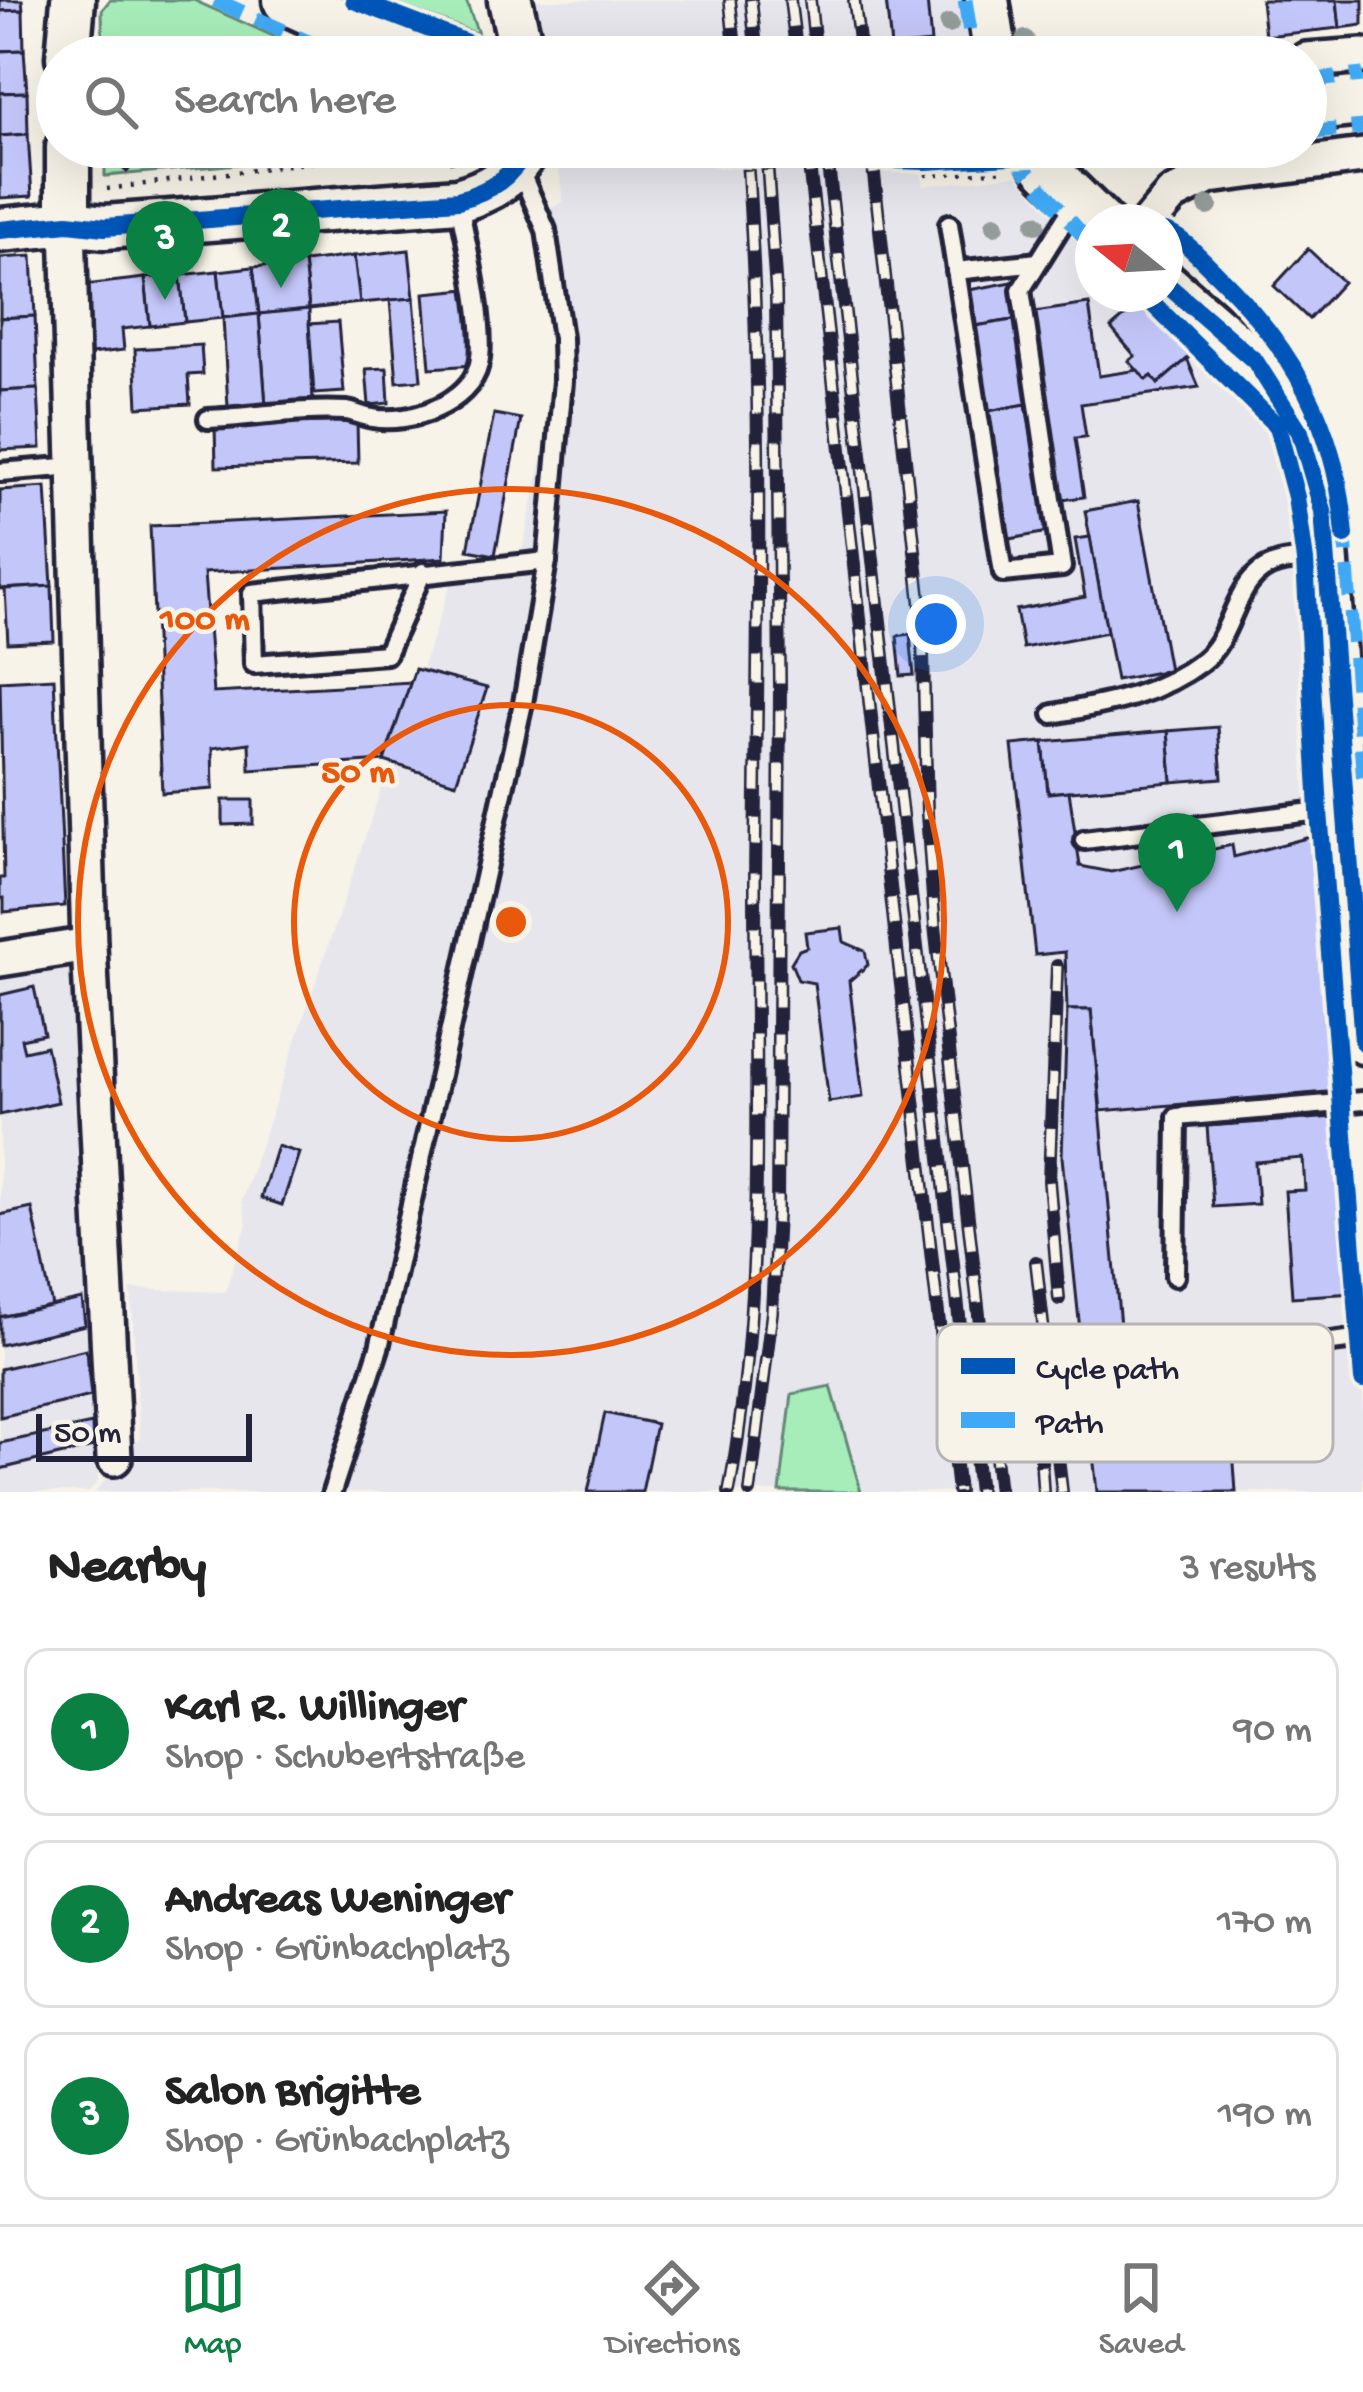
<!DOCTYPE html>
<meta charset="utf-8">
<style>
:root{--surface:#fff;--page:#f2f2f2;--text:#222;--muted:#767676;--line:#e0e0e0;--accent:#0b8043}
body{margin:0;font-family:"Gochi Hand",sans-serif;background:var(--page);color:var(--text)}
.compass{position:absolute;left:1075px;top:204px;width:108px;height:108px;border-radius:50%;background:var(--surface);box-shadow:0 12px 48px #0002;rotate:288deg}
.scale{position:absolute;left:36px;bottom:30px;width:216px;box-sizing:border-box;padding-left:12px;border:6px solid #22223b;border-top:0;font-size:33px;line-height:42px;white-space:nowrap;color:#22223b;-webkit-text-stroke:9px #f7f3e8;paint-order:stroke}
.you{position:absolute;left:936px;top:624px;width:42px;height:42px;margin:-30px;border:9px solid #fff;border-radius:50%;background:#1a73e8;box-shadow:0 0 0 18px #1a73e833}
.badge{display:grid;place-items:center;width:78px;height:78px;border-radius:50%;background:var(--accent);color:#fff;font-size:39px;font-weight:700}
.pin{position:absolute;translate:-50% -99px;filter:drop-shadow(0 3px 6px #0008)}
.pin::after{content:'';position:absolute;top:63px;width:42px;height:36px;background:inherit;clip-path:polygon(0 0,100% 0,50% 100%)}
.list{margin:0;padding:0;list-style:none}
h2{display:flex;justify-content:space-between;align-items:center;height:156px;margin:0;padding:0 48px;font-size:51px}
h2 small{font-size:39px;font-weight:400;color:var(--muted)}
.list li{display:grid;grid-template-columns:78px 1fr auto;gap:36px;align-items:center;box-sizing:border-box;height:168px;margin:0 24px 24px;padding:0 24px;border:3px solid var(--line);border-radius:24px}
.list b{display:block;font-size:45px;white-space:nowrap}
.list p{margin:0;font-size:39px;white-space:nowrap;color:var(--muted)}
.list em{font-size:39px;font-style:normal;color:var(--muted)}
.icon{flex:none;width:66px;height:66px;fill:none;stroke:currentColor;stroke-width:2;stroke-linecap:round;stroke-linejoin:round}
.map{position:relative;flex:none;width:1363px;height:1492px;overflow:hidden}
.search{position:absolute;background:var(--surface);box-shadow:0 12px 48px #0002;left:36px;right:36px;top:36px;height:132px;display:flex;align-items:center;gap:30px;box-sizing:border-box;padding:0 42px;border-radius:66px;color:var(--muted);font-size:45px}
.sheet{height:732px;background:var(--surface)}
nav{display:flex;justify-content:space-around;align-items:center;box-sizing:border-box;height:168px;border-top:3px solid var(--line);background:var(--surface);font-size:33px;color:var(--muted)}
nav a{display:grid;justify-items:center;gap:6px}
nav .on{color:var(--accent)}
.map>svg:first-child{display:block}
</style>
<div class="map">
<svg width="1363" height="1492" viewBox="0 0 1363 1492">
<rect width="100%" height="100%" fill="#f7f3e8"/>
<filter id="ink" filterUnits="userSpaceOnUse"><feTurbulence type="fractalNoise" baseFrequency=".00833" numOctaves="2"/><feDisplacementMap in="SourceGraphic" scale="24" xChannelSelector="R" yChannelSelector="G"/><feConvolveMatrix kernelMatrix="1 2 1 2 8 2 1 2 1" color-interpolation-filters="sRGB"/></filter>
<g filter="url(#ink)">
<g fill="#e7e6ed">
<polygon points="536,0 966,0 971,57 544,57"/>
<polygon points="556,147 920,147 923,186 1016,175 1093,260 1093,294 1134,294 1225,361 1283,422 1305,522 1336,980 1363,1300 1363,1492 861,1492 830,1386 792,1394 780,1492 95,1492 140,1438 131,1289 225,1292 247,1224 242,1200 452,580 516,578 559,380 536,215 563,202"/>
<polygon points="72,965 98,1481 89,1492 0,1492 0,973"/>
</g>
<g fill="#a7edb9" stroke="#64887a" stroke-width="3">
<polygon points="110,0 193,0 320,57 103,57 102,10"/>
<polygon points="385,0 466,0 478,34"/>
<polygon points="105,147 428,147 105,176"/>
<polygon points="831,1386 861,1492 780,1492 792,1394"/>
</g>
<g fill="#c3c6f8" stroke="#22223b" stroke-width="3">
<polygon points="0,0 22,0 23,10 0,11"/>
<polygon points="886,0 927,0 931,43 891,47"/>
<polygon points="1261,0 1337,0 1340,28 1265,36"/>
<polygon points="1337,0 1363,0 1363,25 1340,28"/>
<polygon points="23,10 24,50 0,51 0,11"/>
<polygon points="24,50 27,92 0,93 0,51"/>
<polygon points="27,92 28,134 0,136 0,93"/>
<polygon points="28,134 32,196 0,198 0,136"/>
<polygon points="116,147 124,147 138,159 127,172 108,156"/>
<polygon points="1308,249 1343,282 1309,319 1274,286"/>
<polygon points="409,250 414,298 360,303 354,256"/>
<polygon points="32,256 35,316 0,318 0,258"/>
<polygon points="354,256 360,303 309,309 304,262"/>
<polygon points="304,262 309,309 259,314 253,267"/>
<polygon points="253,267 259,314 223,318 218,271"/>
<polygon points="218,271 223,318 185,322 180,275"/>
<polygon points="180,275 185,322 150,326 145,278"/>
<polygon points="145,278 150,326 122,329 124,350 91,354 84,285"/>
<polygon points="1012,282 1019,319 976,326 969,290"/>
<polygon points="468,289 474,365 430,368 424,293"/>
<polygon points="414,298 421,380 397,382 390,300"/>
<polygon points="1145,299 1193,355 1158,384 1152,376 1146,380 1129,361 1135,356 1111,328"/>
<polygon points="1089,304 1099,376 1138,370 1146,380 1152,376 1158,384 1187,359 1199,387 1081,404 1086,437 1075,438 1084,497 1061,500 1034,312"/>
<polygon points="309,309 313,403 266,406 259,314"/>
<polygon points="259,314 266,406 228,407 223,318"/>
<polygon points="35,316 38,389 0,391 0,318"/>
<polygon points="1019,319 1033,403 983,412 969,327"/>
<polygon points="338,322 344,392 314,394 309,324"/>
<polygon points="201,345 203,374 188,375 190,404 138,407 135,349"/>
<polygon points="387,368 389,403 369,405 366,369"/>
<polygon points="38,389 41,448 0,450 0,391"/>
<polygon points="1026,404 1048,532 1010,539 989,411"/>
<polygon points="494,414 521,419 495,555 468,550"/>
<polygon points="357,421 358,463 216,467 215,425"/>
<polygon points="46,487 52,586 0,589 0,490"/>
<polygon points="1138,501 1169,670 1116,680 1085,511"/>
<polygon points="446,511 444,558 204,573 213,693 411,682 384,761 250,770 249,743 212,748 213,789 162,793 150,526"/>
<polygon points="1090,537 1107,632 1023,648 1016,610 1085,597 1075,539"/>
<polygon points="52,586 54,641 8,643 5,589"/>
<polygon points="910,634 914,675 901,676 897,636"/>
<polygon points="415,669 487,688 456,783 384,761"/>
<polygon points="54,678 65,906 4,912 4,898 0,898 0,878 4,878 0,681"/>
<polygon points="1218,727 1222,778 1172,782 1168,731"/>
<polygon points="1168,731 1172,782 1048,793 1043,742"/>
<polygon points="1043,742 1048,793 1069,791 1080,866 1111,872 1232,845 1234,857 1318,835 1339,1091 1101,1111 1091,1010 1067,1010 1065,952 1035,955 1012,745"/>
<polygon points="223,800 253,800 253,824 223,825"/>
<polygon points="842,928 844,942 865,951 868,965 849,981 863,1097 829,1102 814,983 798,980 791,963 799,950 807,947 805,932"/>
<polygon points="34,987 44,1034 21,1039 24,1051 46,1046 58,1102 0,1115 0,995"/>
<polygon points="1067,1010 1091,1010 1128,1413 1089,1417 1062,1157"/>
<polygon points="1335,1117 1340,1188 1347,1188 1354,1293 1292,1297 1285,1191 1305,1190 1303,1158 1255,1162 1258,1204 1213,1207 1207,1126"/>
<polygon points="277,1146 299,1153 282,1205 261,1198"/>
<polygon points="32,1208 52,1306 0,1317 0,1215"/>
<polygon points="82,1299 85,1325 0,1345 0,1317"/>
<polygon points="86,1349 91,1396 0,1417 0,1369"/>
<polygon points="1227,1364 1236,1492 1097,1492 1089,1417 1128,1413 1127,1395 1185,1391 1184,1369"/>
<polygon points="605,1413 656,1424 642,1492 588,1492"/>
<polygon points="92,1424 93,1447 0,1469 0,1443"/>
</g>
<g fill="none" stroke-linecap="round" stroke-linejoin="round">
<g stroke="#22223b" stroke-width="26">
<g id="service">
<polyline points="949,224 1003,573 1062,567 1021,290 1077,200"/>
<polyline points="956,271 1038,262"/>
<path d="M208,419C253,417 302,408 346,411C355,412 364,417 373,418C409,425 470,404 479,364C487,327 466,240 458,200"/>
<polyline points="0,472 76,466"/>
<polyline points="423,572 386,654 254,664 252,593 547,561"/>
<path d="M1053,714C1106,704 1156,696 1201,662C1237,636 1231,575 1279,563C1293,559 1311,560 1326,559"/>
<polyline points="1084,840 1344,808"/>
<polyline points="1175,1276 1177,1117 1363,1101"/>
<polyline points="1277,1419 1277,1349 1363,1338"/>
<polyline points="332,1492 379,1348 523,703 547,561 563,381 562,338 546,230 518,166"/>
</g>
</g>
<g stroke="#22223b" stroke-width="42">
<g id="minor">
<polyline points="1306,60 1363,56"/>
<polyline points="1149,222 1172,195 1210,176 1363,156"/>
<polyline points="68,223 89,945 114,1458"/>
<polyline points="0,959 89,945"/>
</g>
</g>
<g stroke="#22223b" stroke-width="51">
<g id="tertiary">
<polyline points="510,0 523,57"/>
<polyline points="987,0 996,57"/>
<polyline points="68,57 73,0"/>
<polyline points="1032,147 1045,167 1101,222"/>
<polyline points="68,223 68,147"/>
<path d="M0,230L68,223L105,227L458,200C492,190 510,179 528,147"/>
<polyline points="1165,283 1255,361 1300,432 1323,511 1363,1042"/>
</g>
</g>
<g stroke="#22223b" stroke-width="57">
<g id="secondary">
<polyline points="288,0 367,36 425,57"/>
<polyline points="1306,107 1363,101"/>
</g>
</g>
<g stroke="#22223b" stroke-width="4.5" stroke-dasharray="3 9" stroke-linecap="butt">
<polyline points="405,147 450,155"/>
<polyline points="926,161 927,175 1006,170"/>
<polyline points="452,163 450,155 457,147"/>
<polyline points="107,189 411,149"/>
</g>
<use href="#service" stroke="#f7f3e8" stroke-width="16"/>
<use href="#minor" stroke="#f7f3e8" stroke-width="33"/>
<use href="#tertiary" stroke="#f7f3e8" stroke-width="42"/>
<use href="#secondary" stroke="#f7f3e8" stroke-width="48"/>
<g stroke="#22223b" stroke-width="14">
<g id="rail">
<polyline points="730,0 736,57"/>
<polyline points="751,0 757,57"/>
<polyline points="790,0 797,57"/>
<polyline points="810,0 816,57"/>
<polyline points="854,0 861,57"/>
<polyline points="807,147 958,1492"/>
<polyline points="826,147 979,1492"/>
<polyline points="871,147 922,615 927,814 935,926 999,1492"/>
<polyline points="1057,966 1049,1181 1059,1299"/>
<polyline points="1036,1262 1062,1492"/>
<polyline points="1038,1412 1043,1492"/>
<path d="M729,1492C766,1291 755,1087 755,884C757,639 765,392 746,147"/>
<polyline points="750,1492 772,1312 777,1214 780,685 776,293 766,147"/>
</g>
</g>
<use href="#rail" stroke="#f7f3e8" stroke-width="9" stroke-dasharray="27" stroke-linecap="butt"/>
<g stroke="#3fa9f5" stroke-width="15" stroke-dasharray="30 15" stroke-linecap="butt">
<polyline points="215,0 306,41 352,57"/>
<polyline points="965,0 974,57"/>
<polyline points="1306,81 1363,75"/>
<polyline points="1306,133 1363,127"/>
<polyline points="1010,152 1093,247"/>
<polyline points="1344,523 1363,792"/>
</g>
<g stroke="#f7f3e8" stroke-width="26">
<g id="cycleway">
<polyline points="354,0 503,57"/>
<polyline points="682,147 721,155 926,161 1163,147"/>
<path d="M0,230L68,223L105,227L458,200C492,190 510,179 528,147"/>
<path d="M1165,232C1183,237 1200,258 1215,272C1293,348 1337,426 1345,535"/>
<polyline points="1165,283 1255,361 1300,432 1323,511 1363,1042"/>
<polyline points="1143,294 1277,426 1296,497 1305,561 1319,811 1363,1380"/>
</g>
</g>
<use href="#cycleway" stroke="#0057b8" stroke-width="18"/>
</g>
<g fill="#949c9a">
<circle cx="949" cy="24" r="10"/>
<circle cx="1025" cy="40" r="10"/>
<circle cx="1208" cy="206" r="10"/>
<circle cx="1036" cy="224" r="10"/>
<circle cx="995" cy="225" r="10"/>
</g>
</g>
<g fill="none" stroke="#e8590c" stroke-width="6">
<circle cx="511" cy="922" r="217"/>
<circle cx="511" cy="922" r="433"/>
</g>
<rect x="937" y="1324" width="396" height="138" rx="18" fill="#f7f3e8" stroke="#b7b4b4" stroke-width="3"/>
<rect x="961" y="1358" width="54" height="16" fill="#0057b8"/>
<rect x="961" y="1412" width="54" height="16" fill="#3fa9f5"/>
<g font-size="33" fill="#22223b">
<text x="1036" y="1378">Cycle path</text>
<text x="1036" y="1432">Path</text>
</g>
<circle cx="511" cy="922" r="18" fill="#e8590c" stroke="#f7f3e8" stroke-width="6"/>
<g font-size="36" text-anchor="middle" font-weight="bold" fill="#e8590c" stroke="#f7f3e8" stroke-width="9" stroke-linejoin="round" paint-order="stroke">
<text x="205" y="628">100 m</text>
<text x="358" y="781">50 m</text>
</g>
</svg>
<svg class="compass" viewBox="-18 -18 36 36"><path d="M0-13l5 13h-10z" fill="#e53935"/><path d="M0 13l5-13h-10z" fill="#767676"/></svg>
<div class="scale">50 m</div>
<div class="you"></div>
<div class="pin badge" style="left:1177px;top:912px">1</div>
<div class="pin badge" style="left:281px;top:288px">2</div>
<div class="pin badge" style="left:165px;top:300px">3</div>
<div class="search"><svg class="icon" aria-label="search" viewBox="0 0 24 24"><circle cx="10" cy="10" r="6"/><path d="M15 15l6 6"/></svg>Search here</div>
</div>
<section class="sheet">
<h2>Nearby<small>3 results</small></h2>
<ul class="list">
<li><span class="badge">1</span><div><b>Karl R. Willinger</b><p>Shop · Schubertstraße</p></div><em>90 m</em></li>
<li><span class="badge">2</span><div><b>Andreas Weninger</b><p>Shop · Grünbachplatz</p></div><em>170 m</em></li>
<li><span class="badge">3</span><div><b>Salon Brigitte</b><p>Shop · Grünbachplatz</p></div><em>190 m</em></li>
</ul>
</section>
<nav>
<a class="on"><svg class="icon" aria-label="map" viewBox="0 0 24 24"><path d="M3 6l6-2 6 2 6-2v14l-6 2-6-2-6 2zM9 4v14M15 6v14"/></svg>Map</a>
<a><svg class="icon" aria-label="directions" viewBox="0 0 24 24"><path d="M12 3l9 9-9 9-9-9zM9 14v-3h6M13 9l2 2-2 2"/></svg>Directions</a>
<a><svg class="icon" aria-label="saved" viewBox="0 0 24 24"><path d="M7 4h10v16l-5-4-5 4z"/></svg>Saved</a>
</nav>
